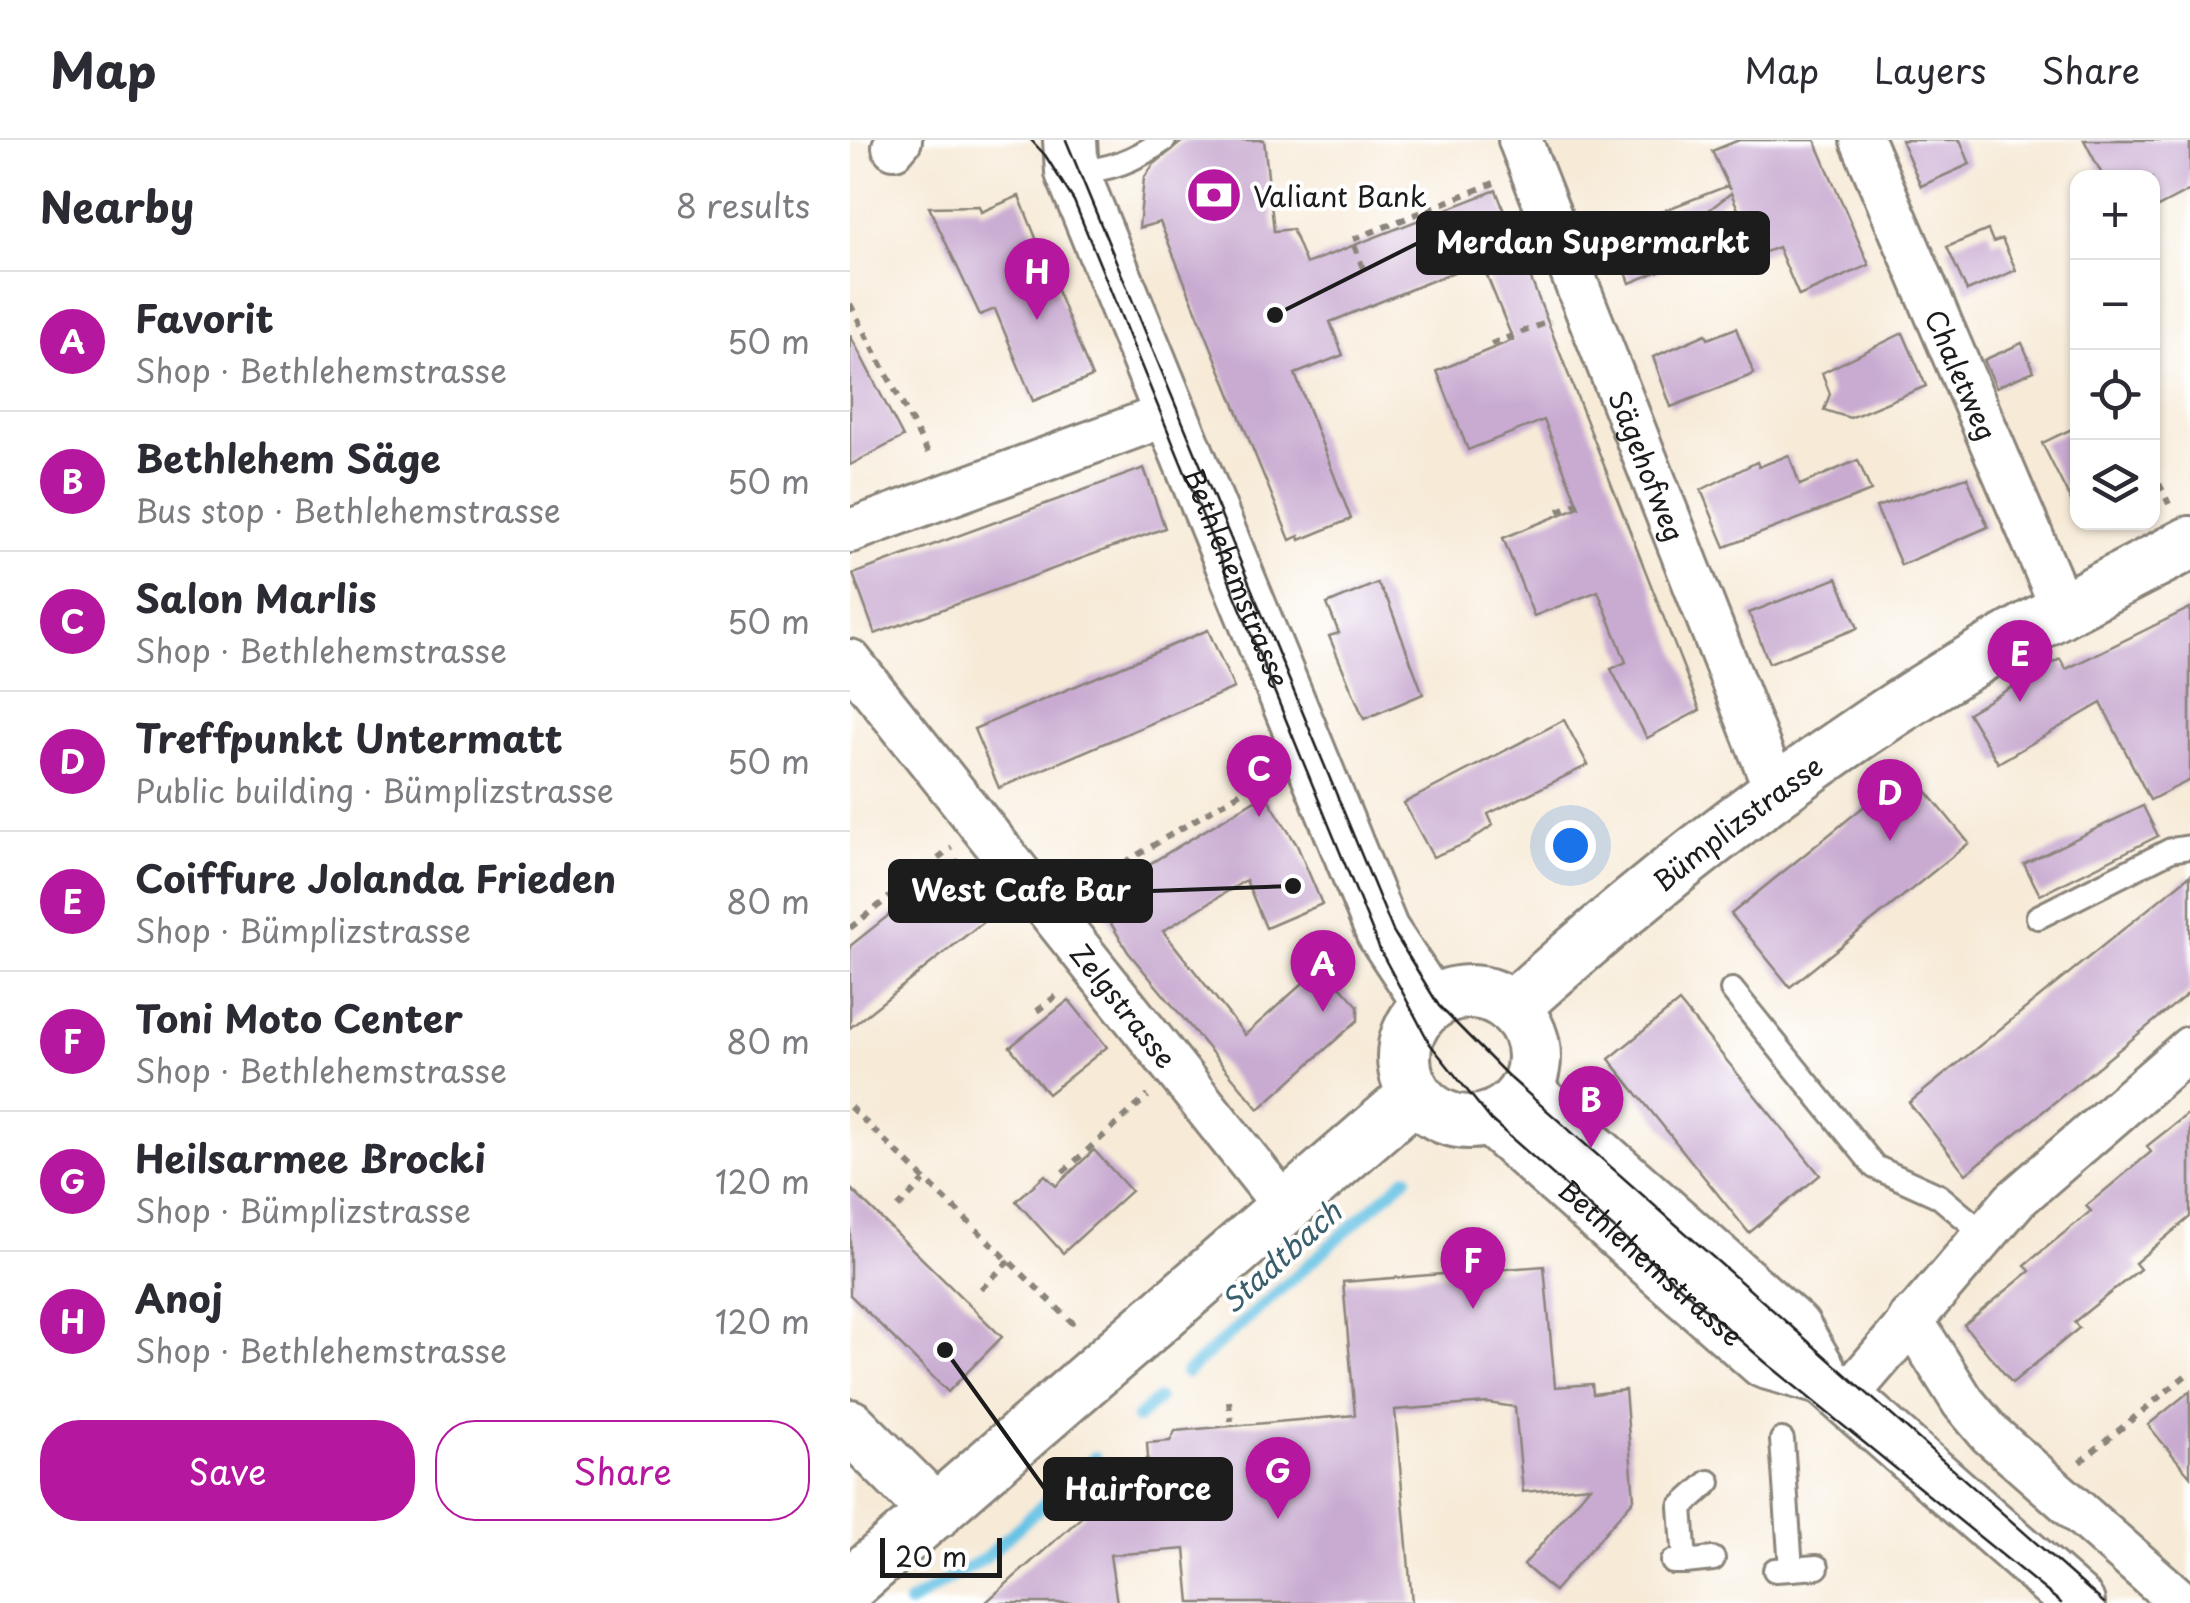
<!DOCTYPE html>
<meta charset="utf-8">
<style>
:root{--surface:#fff;--page:#f7f7f7;--text:#2b2b33;--muted:#7c7c81;--line:#e1e1e2;--accent:#b5179e}
body{margin:0;font-family:"Playpen Sans",sans-serif;background:var(--page);color:var(--text)}
.controls{position:absolute;right:30px;top:30px;display:grid;overflow:hidden;border-radius:20px;box-shadow:0 2px 8px #0004}
.controls button{width:90px;height:90px;display:grid;place-items:center;padding:0;border:0;border-bottom:2px solid var(--line);background:var(--surface);color:var(--text);font:50px sans-serif}
.scale{position:absolute;left:30px;bottom:25px;width:122px;box-sizing:border-box;padding-left:10px;border:5px solid #1c1c1c;border-top:0;font-size:28px;line-height:35px;white-space:nowrap;color:#1c1c1c;-webkit-text-stroke:8px #fff;paint-order:stroke}
.you{position:absolute;left:720px;top:705px;width:35px;height:35px;margin:-25px;border:8px solid #fff;border-radius:50%;background:#1a73e8;box-shadow:0 0 0 15px #1a73e833}
.badge{display:grid;place-items:center;width:65px;height:65px;border-radius:50%;background:var(--accent);color:#fff;font-size:32px;font-weight:700}
.pin{position:absolute;translate:-50% -82px;filter:drop-shadow(0 2px 5px #0008)}
.pin::after{content:'';position:absolute;top:52px;width:35px;height:30px;background:inherit;clip-path:polygon(0 0,100% 0,50% 100%)}
.list{margin:0;padding:0;list-style:none}
h2{display:flex;justify-content:space-between;align-items:center;height:130px;margin:0;padding:0 40px;font-size:42px}
h2 small{font-size:32px;font-weight:400;color:var(--muted)}
.list li{display:grid;grid-template-columns:65px 1fr auto;gap:30px;align-items:center;box-sizing:border-box;height:140px;padding:0 40px;border-top:2px solid var(--line)}
.list b{display:block;font-size:38px;white-space:nowrap}
.list p{margin:0;font-size:32px;white-space:nowrap;color:var(--muted)}
.list em{font-size:32px;font-style:normal;color:var(--muted)}
.actions{display:flex;gap:20px;padding:30px 40px}
.actions a{flex:1;padding:22px 0;border:2px solid var(--accent);border-radius:40px;text-align:center;font-size:35px;color:var(--accent)}
.actions .main{background:var(--accent);color:#fff}
.icon{flex:none;width:55px;height:55px;fill:none;stroke:currentColor;stroke-width:2;stroke-linecap:round;stroke-linejoin:round}
.map{position:relative;flex:none;width:1340px;height:1463px;overflow:hidden}
header{display:flex;align-items:center;gap:60px;box-sizing:border-box;height:140px;padding:0 50px;background:var(--surface);border-bottom:2px solid var(--line)}
header strong{font-size:48px}
nav{display:flex;gap:55px;margin-inline-start:auto;font-size:35px}
main{display:flex}
aside{flex:1;background:var(--surface)}
.map>svg:first-child{display:block}
</style>
<header>
<strong>Map</strong>
<nav><a>Map</a><a>Layers</a><a>Share</a></nav>
</header>
<main>
<aside>
<h2>Nearby<small>8 results</small></h2>
<ul class="list">
<li><span class="badge">A</span><div><b>Favorit</b><p>Shop · Bethlehemstrasse</p></div><em>50 m</em></li>
<li><span class="badge">B</span><div><b>Bethlehem Säge</b><p>Bus stop · Bethlehemstrasse</p></div><em>50 m</em></li>
<li><span class="badge">C</span><div><b>Salon Marlis</b><p>Shop · Bethlehemstrasse</p></div><em>50 m</em></li>
<li><span class="badge">D</span><div><b>Treffpunkt Untermatt</b><p>Public building · Bümplizstrasse</p></div><em>50 m</em></li>
<li><span class="badge">E</span><div><b>Coiffure Jolanda Frieden</b><p>Shop · Bümplizstrasse</p></div><em>80 m</em></li>
<li><span class="badge">F</span><div><b>Toni Moto Center</b><p>Shop · Bethlehemstrasse</p></div><em>80 m</em></li>
<li><span class="badge">G</span><div><b>Heilsarmee Brocki</b><p>Shop · Bümplizstrasse</p></div><em>120 m</em></li>
<li><span class="badge">H</span><div><b>Anoj</b><p>Shop · Bethlehemstrasse</p></div><em>120 m</em></li>
</ul>
<div class="actions"><a class="main">Save</a><a>Share</a></div>
</aside>
<div class="map">
<svg width="1340" height="1463" viewBox="0 0 1340 1463">
<rect width="100%" height="100%" fill="#fff"/>
<filter id="ink" filterUnits="userSpaceOnUse"><feTurbulence type="fractalNoise" baseFrequency=".01" numOctaves="2"/><feDisplacementMap in="SourceGraphic" scale="20" xChannelSelector="R" yChannelSelector="G"/><feConvolveMatrix kernelMatrix="1 2 1 2 8 2 1 2 1" color-interpolation-filters="sRGB"/></filter>
<filter id="wash" filterUnits="userSpaceOnUse"><feTurbulence type="fractalNoise" baseFrequency=".0048" numOctaves="4" result="noise"/><feDisplacementMap in="SourceGraphic" scale="40" xChannelSelector="R" yChannelSelector="G"/><feGaussianBlur stdDeviation="2.25" result="paint"/><feColorMatrix in="noise" values="0 0 0 0 0 0 0 0 0 0 0 0 0 0 0 0 0 1.4 0 .05"/><feComposite in="paint" operator="in"/></filter>
<g filter="url(#wash)">
<rect width="100%" height="100%" fill="#f7ebd8"/>
<g fill="none" stroke-linecap="round" stroke-linejoin="round">
<g stroke="#67c3e5" stroke-width="12">
<polyline points="336,1233 557,1037"/>
<polyline points="287,1278 308,1259"/>
<polyline points="59,1463 135,1418 245,1317"/>
</g>
</g>
<g id="blocks">
<g fill="#c9abd1">
<polygon points="334,0 414,0 424,91 442,89 456,124 646,50 850,570 797,598 761,529 776,522 748,451 684,476 653,398 729,367 712,325 694,280 618,310 587,231 663,200 631,121 480,182 493,215 445,234 501,379 450,400 449,396 440,400 310,82 289,88 294,38 303,25"/>
<polygon points="889,0 965,0 1019,125 949,156 928,107 908,115 881,53 831,92 841,118 780,143 761,91 877,46 880,50 862,11"/>
<polygon points="1051,0 1110,0 1120,24 1071,46"/>
<polygon points="1234,0 1340,0 1340,50 1302,70 1302,38 1254,38"/>
<polygon points="169,56 242,237 183,261 145,169 130,175 79,67 129,66 131,72"/>
<polygon points="1138,90 1143,102 1152,99 1166,130 1117,151 1097,107"/>
<polygon points="886,188 904,234 821,267 803,217 856,194 858,199"/>
<polygon points="1053,193 1076,246 1000,278 974,270 980,254 972,233"/>
<polygon points="0,195 53,297 0,325"/>
<polygon points="1172,203 1184,231 1146,247 1134,220"/>
<polygon points="1228,286 1228,375 1192,303"/>
<polygon points="939,315 950,345 1008,320 1021,351 875,407 851,350 907,322 909,327"/>
<polygon points="294,328 315,388 25,494 3,434"/>
<polygon points="1117,337 1138,387 1051,425 1026,367"/>
<polygon points="987,438 1008,488 919,523 899,473"/>
<polygon points="527,443 538,461 573,554 514,579 479,496 489,493 477,464"/>
<polygon points="1340,468 1340,640 1300,660 1251,563 1148,623 1118,573 1210,519 1216,529"/>
<polygon points="358,490 384,548 149,648 124,589"/>
<polygon points="714,580 738,625 638,674 643,685 617,703 583,717 554,663"/>
<polygon points="1059,630 1119,703 940,847 881,774"/>
<polygon points="415,654 447,705 472,764 416,788 396,740 313,791 395,895 472,826 508,866 508,880 409,969 278,812 245,757"/>
<polygon points="1293,666 1308,696 1190,755 1174,724"/>
<polygon points="108,720 148,770 0,888 0,806"/>
<polygon points="1340,735 1340,852 1116,1034 1059,963"/>
<polygon points="219,860 257,907 198,954 160,907"/>
<polygon points="829,862 970,1035 899,1093 759,919"/>
<polygon points="1340,972 1340,1077 1285,1123 1290,1129 1224,1182 1229,1188 1162,1243 1114,1185 1180,1131 1175,1125 1241,1071 1236,1066 1301,1012 1297,1006"/>
<polygon points="244,1010 281,1051 213,1113 166,1061 195,1035 206,1046"/>
<polygon points="0,1048 152,1197 98,1252 0,1155"/>
<polygon points="694,1126 705,1247 742,1244 743,1254 775,1250 784,1359 704,1451 674,1425 740,1346 673,1352 665,1267 638,1263 545,1270 562,1463 340,1463 335,1409 260,1415 267,1463 135,1463 298,1318 297,1303 320,1301 325,1291 505,1275 493,1142"/>
<polygon points="1340,1251 1340,1336 1298,1285"/>
</g>
</g>
</g>
<g filter="url(#ink)">
<use href="#blocks" fill-opacity="0" stroke="#8a847a" stroke-width="2.5"/>
<g fill="none" stroke-linecap="round" stroke-linejoin="round">
<g stroke="#8a847a" stroke-width="28">
<g id="service">
<path d="M222,32C258,31 285,20 314,0"/>
<polyline points="1188,777 1321,710 1340,707"/>
<polyline points="882,850 1025,1027 1089,1056 1133,1093"/>
<polyline points="823,1422 835,1422 831,1367 859,1342"/>
<polyline points="835,1422 863,1419"/>
<polyline points="941,1429 967,1427"/>
<polyline points="925,1430 941,1429 932,1300"/>
</g>
</g>
<g stroke="#8a847a" stroke-width="48">
<g id="minor">
<path id="s1" d="M670,0L926,651"/>
<path id="s2" d="M1012,0L1213,470"/>
<polyline points="44,7 50,0"/>
<polyline points="0,391 319,274"/>
<path id="s3" d="M0,521L436,1068"/>
<polyline points="1060,1178 1113,1262 1140,1294 1332,1463"/>
<polyline points="995,1258 1164,1061 1340,908"/>
</g>
</g>
<g stroke="#8a847a" stroke-width="58">
<g id="tertiary">
<path id="s4" d="M220,0L222,32L532,791L580,864"/>
<circle cx="619" cy="917" r="65"/>
<path id="s5" d="M662,868C802,741 951,625 1112,527C1186,482 1263,443 1340,403"/>
<polyline points="675,950 944,1188 974,1239 1228,1463"/>
<polyline points="641,980 915,1222 974,1239"/>
<polyline points="0,1286 86,1372"/>
<polyline points="0,1445 565,955"/>
</g>
</g>
<g stroke="#8a847a" stroke-width="6" stroke-dasharray="8 8" stroke-linecap="butt">
<polyline points="513,128 502,100 644,43"/>
<polyline points="0,164 80,317"/>
<polyline points="641,204 701,181"/>
<polyline points="1224,277 1228,275"/>
<polyline points="1302,329 1319,364"/>
<polyline points="708,371 727,363"/>
<polyline points="233,748 419,635"/>
<polyline points="0,788 102,708"/>
<polyline points="187,871 211,852"/>
<polyline points="0,967 227,1187"/>
<polyline points="213,1032 298,956"/>
<polyline points="48,1068 74,1041"/>
<polyline points="131,1149 159,1121"/>
<polyline points="379,1261 381,1281"/>
<polyline points="1230,1322 1340,1232"/>
</g>
<use href="#service" stroke="#fff" stroke-width="22"/>
<use href="#minor" stroke="#fff" stroke-width="42"/>
<use href="#tertiary" stroke="#fff" stroke-width="52"/>
<g stroke="#1c1c1c" stroke-width="2.5">
<path id="s6" d="M181,0L195,15L224,61L530,810L580,904L641,980L915,1222L1211,1463"/>
<polyline points="216,0 543,791 589,866 657,935 1254,1463"/>
</g>
</g>
</g>
<defs>
<g id="bank-disc" transform="scale(2.875)"><circle r="9.5" fill="#b5179e" stroke="#fff"/><path d="M-6-4H6V4H-6ZM0-2.3a2.3 2.3 0 1 0 0 4.6a2.3 2.3 0 1 0 0-4.6Z" fill="#fff"/></g>
</defs>
<g fill-rule="evenodd">
<use href="#bank-disc" x="364" y="55"/>
</g>
<g text-anchor="middle" dominant-baseline="central" stroke-width="8" stroke-linejoin="round" paint-order="stroke">
<g font-size="28" fill="#1c1c1c" stroke="#fff" text-anchor="start">
<text x="403" y="55">Valiant Bank</text>
</g>
<g font-size="28" fill="#1c1c1c" stroke="#fff">
<text stroke="none"><textPath href="#s2" startOffset="255">Chaletweg</textPath></text>
<text stroke="none"><textPath href="#s1" startOffset="350">Sägehofweg</textPath></text>
<text stroke="none"><textPath href="#s4" startOffset="470">Bethlehemstrasse</textPath></text>
<text stroke="none"><textPath href="#s5" startOffset="292">Bümplizstrasse</textPath></text>
<text stroke="none"><textPath href="#s3" startOffset="440">Zelgstrasse</textPath></text>
<text stroke="none"><textPath href="#s6" startOffset="1302">Bethlehemstrasse</textPath></text>
</g>
<g font-size="30" font-style="italic" fill="#3a5f6c" stroke="#fff">
<text transform="translate(430 1116) rotate(-42)">Stadtbach</text>
</g>
</g>
<path fill="none" stroke="#1c1c1c" stroke-width="4" d="M425 175L568 103M443 746L301 751M95 1210L195 1349"/>
<g fill="#1c1c1c" stroke="#fff" stroke-width="4">
<circle cx="425" cy="175" r="10"/>
<circle cx="443" cy="746" r="10"/>
<circle cx="95" cy="1210" r="10"/>
</g>
<g fill="#1c1c1c" stroke="#1c1c1c" stroke-width="4">
<rect x="568" y="73" width="350" height="60" rx="10"/>
<rect x="40" y="721" width="261" height="60" rx="10"/>
<rect x="195" y="1319" width="186" height="60" rx="10"/>
</g>
<g font-size="30" text-anchor="middle" font-weight="bold" fill="#fff">
<text x="743" y="113">Merdan Supermarkt</text>
<text x="171" y="761">West Cafe Bar</text>
<text x="288" y="1360">Hairforce</text>
</g>
</svg>
<div class="controls">
<button>+</button>
<button>−</button>
<button><svg class="icon" aria-label="locate" viewBox="0 0 24 24"><circle cx="12" cy="12" r="6"/><path d="M12 2v4M12 18v4M2 12h4M18 12h4"/></svg></button>
<button><svg class="icon" aria-label="layers" viewBox="0 0 24 24"><path d="M12 4l9 5-9 5-9-5zM3 14l9 5 9-5"/></svg></button>
</div>
<div class="scale">20 m</div>
<div class="you"></div>
<div class="pin badge" style="left:473px;top:872px">A</div>
<div class="pin badge" style="left:741px;top:1008px">B</div>
<div class="pin badge" style="left:409px;top:677px">C</div>
<div class="pin badge" style="left:1040px;top:701px">D</div>
<div class="pin badge" style="left:1170px;top:562px">E</div>
<div class="pin badge" style="left:623px;top:1169px">F</div>
<div class="pin badge" style="left:428px;top:1379px">G</div>
<div class="pin badge" style="left:187px;top:180px">H</div>
</div>
</main>
